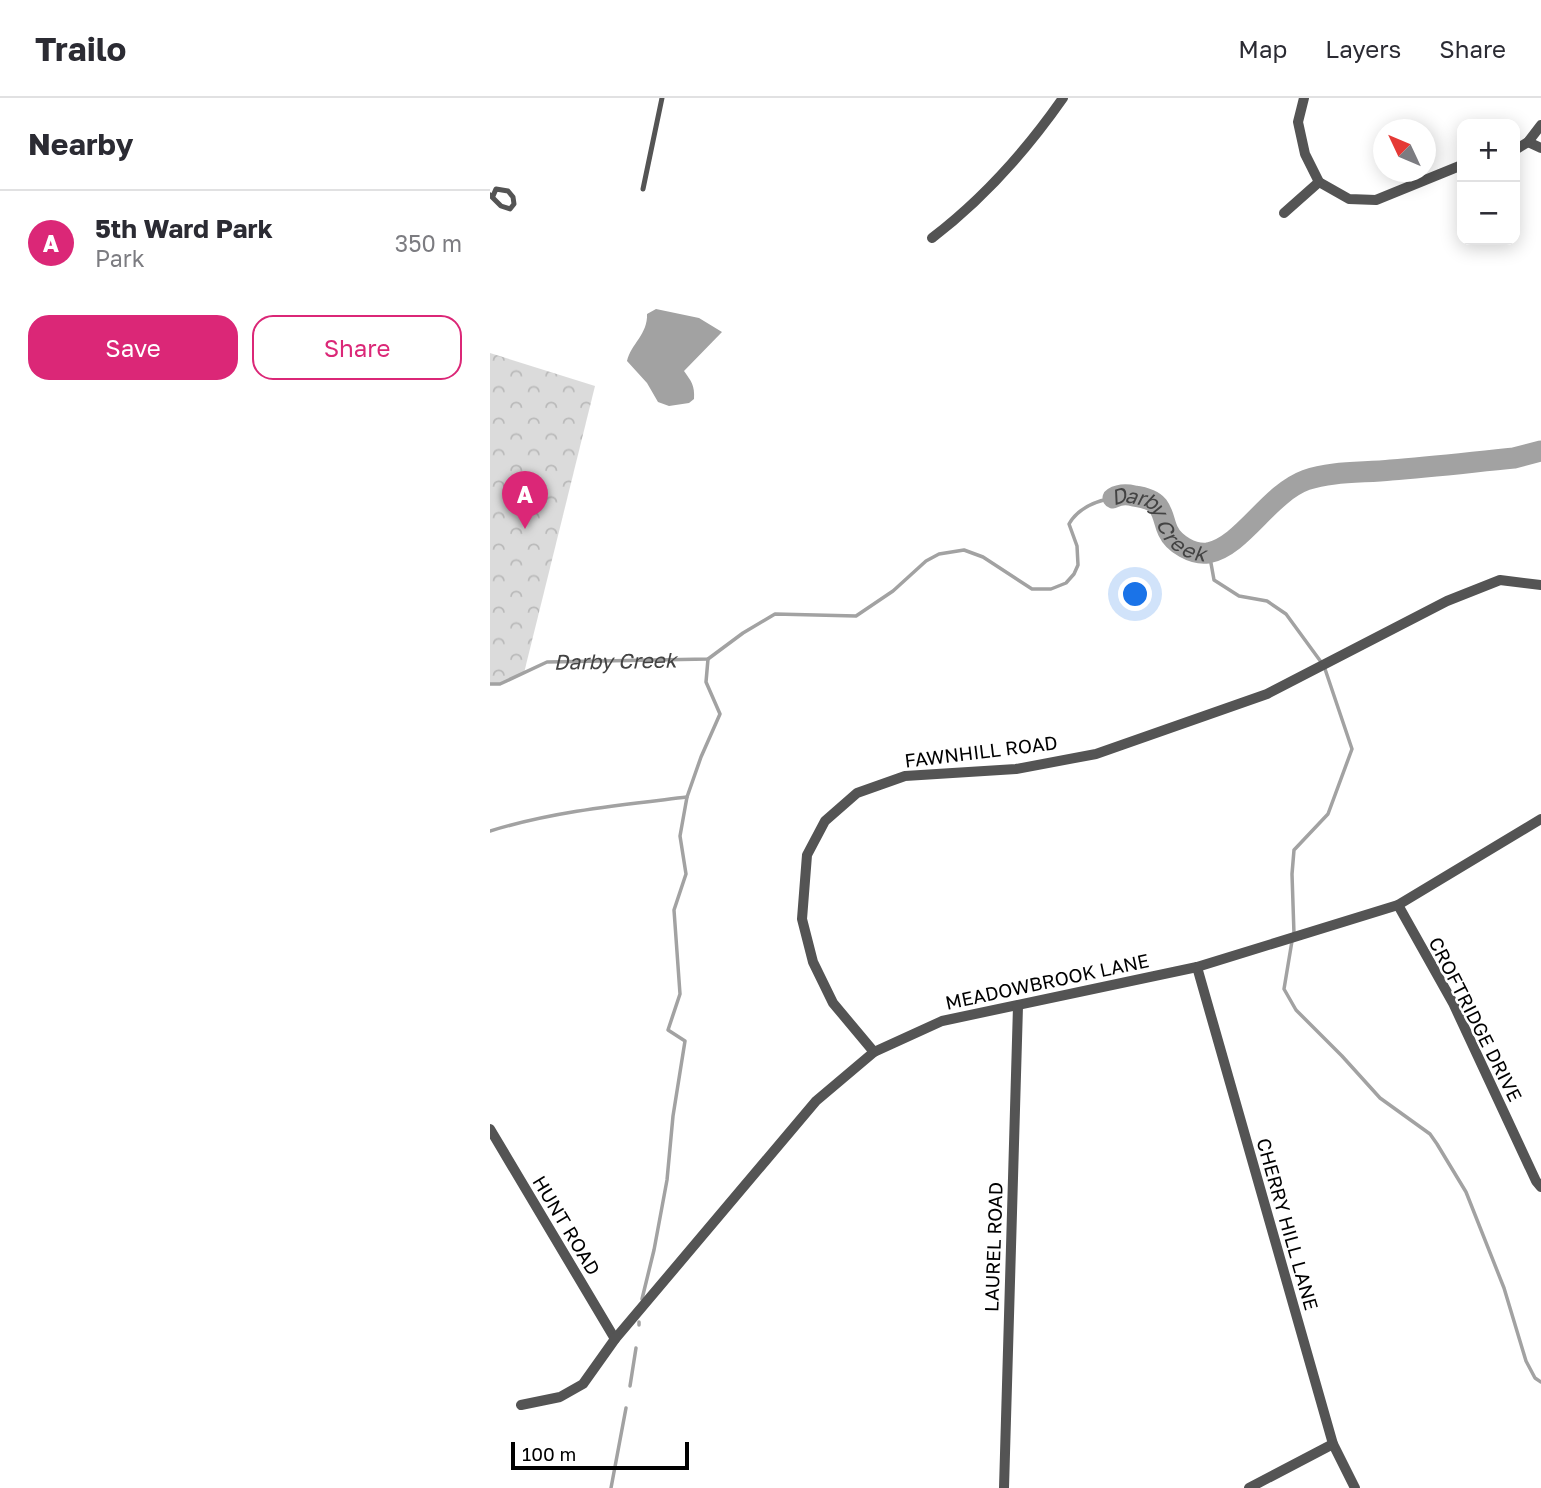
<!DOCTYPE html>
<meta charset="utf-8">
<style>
:root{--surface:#fff;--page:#f2f2f3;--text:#2b2b33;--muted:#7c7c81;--line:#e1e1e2;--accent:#db2777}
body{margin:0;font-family:"Golos Text",sans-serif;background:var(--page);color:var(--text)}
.controls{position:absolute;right:21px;top:21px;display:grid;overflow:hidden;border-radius:14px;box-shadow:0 4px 18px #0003}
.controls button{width:63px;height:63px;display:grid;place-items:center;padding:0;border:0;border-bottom:2px solid var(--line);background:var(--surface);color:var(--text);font:35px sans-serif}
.compass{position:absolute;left:883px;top:21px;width:63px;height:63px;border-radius:50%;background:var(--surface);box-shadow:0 4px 18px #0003;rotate:314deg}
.scale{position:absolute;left:21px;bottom:18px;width:178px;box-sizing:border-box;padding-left:7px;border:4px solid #000;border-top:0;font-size:19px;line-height:24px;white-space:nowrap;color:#000;-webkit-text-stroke:5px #fff;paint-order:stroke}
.you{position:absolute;left:646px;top:497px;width:24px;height:24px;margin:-18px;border:5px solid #fff;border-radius:50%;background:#1a73e8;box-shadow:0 0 0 10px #1a73e833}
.badge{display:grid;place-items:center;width:46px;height:46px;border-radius:50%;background:var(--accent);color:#fff;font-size:23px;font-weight:700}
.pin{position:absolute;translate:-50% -58px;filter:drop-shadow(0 2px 4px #0008)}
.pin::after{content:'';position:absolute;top:37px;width:24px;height:21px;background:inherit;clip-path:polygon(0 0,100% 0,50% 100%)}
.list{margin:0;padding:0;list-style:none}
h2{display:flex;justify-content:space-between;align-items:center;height:91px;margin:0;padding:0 28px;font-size:30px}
h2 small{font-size:23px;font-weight:400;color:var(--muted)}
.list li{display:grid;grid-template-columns:46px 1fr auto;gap:21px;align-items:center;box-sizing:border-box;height:105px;padding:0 28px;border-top:2px solid var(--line)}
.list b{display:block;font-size:26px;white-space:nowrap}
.list p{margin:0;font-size:23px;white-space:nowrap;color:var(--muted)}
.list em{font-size:23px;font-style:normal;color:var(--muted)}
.actions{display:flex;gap:14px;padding:21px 28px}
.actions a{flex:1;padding:16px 0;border:2px solid var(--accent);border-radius:21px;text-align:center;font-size:24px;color:var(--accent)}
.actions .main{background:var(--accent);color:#fff}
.map{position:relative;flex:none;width:1051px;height:1390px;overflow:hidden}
header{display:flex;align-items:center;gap:42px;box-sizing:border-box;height:98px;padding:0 35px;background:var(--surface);border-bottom:2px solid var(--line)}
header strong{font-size:33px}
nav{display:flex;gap:38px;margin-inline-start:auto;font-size:24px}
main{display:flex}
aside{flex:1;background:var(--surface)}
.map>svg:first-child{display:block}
</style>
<header>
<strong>Trailo</strong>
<nav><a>Map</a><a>Layers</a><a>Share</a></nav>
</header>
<main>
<aside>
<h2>Nearby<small></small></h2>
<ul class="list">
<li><span class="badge">A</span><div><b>5th Ward Park</b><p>Park</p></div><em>350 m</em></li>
</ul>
<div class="actions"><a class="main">Save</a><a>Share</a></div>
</aside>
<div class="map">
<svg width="1051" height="1390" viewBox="0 0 1051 1390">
<defs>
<pattern id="park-crowns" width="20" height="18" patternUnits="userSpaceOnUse" patternTransform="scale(1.75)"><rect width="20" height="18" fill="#dbdbdb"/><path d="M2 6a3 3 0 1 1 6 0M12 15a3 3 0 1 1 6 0" fill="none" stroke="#bababa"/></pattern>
</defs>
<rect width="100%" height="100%" fill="#fff"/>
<polygon fill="url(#park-crowns)" points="0,255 105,288 34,575 10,586 0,586"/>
<path fill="#a2a2a2" d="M166,211L209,220L232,234L194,273C201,283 205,287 204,301L199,305L179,308L168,304L157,285L137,263C141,246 158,236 157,216Z"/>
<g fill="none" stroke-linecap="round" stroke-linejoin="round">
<g stroke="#a2a2a2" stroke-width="3.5">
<polyline points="719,454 724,482 749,498 777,503 796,516 834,568 862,651 838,716 804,752 802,776 804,836"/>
<path id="s1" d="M0,586H10L57,564L218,561L253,535L285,516L366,518L403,493L436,463L449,456L474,452L493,459L542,491H561L576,485L584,476L588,467L587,448L579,426C588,410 606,403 623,400"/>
<path d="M0,733C65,713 130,707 197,699"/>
<polyline points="802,843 794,891 806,912 852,958 890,1000 940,1036 947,1046 976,1094 1014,1190 1036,1263 1045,1280 1051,1284"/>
<polyline points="152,1201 164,1152 177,1082 183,1018 195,943 178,932 190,896 184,812 196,776 190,738 197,699 211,659 230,616 216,584 218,561"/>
<polyline points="149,1227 149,1224"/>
<polyline points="140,1288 146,1250"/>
<polyline points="121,1390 136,1310"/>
</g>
<path stroke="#a2a2a2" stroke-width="21" id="s2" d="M623,400C630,396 636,396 644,398C652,399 662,401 668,408C674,416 674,425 678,433C684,446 703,457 718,455C753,448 778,396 816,382C842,373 874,375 901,372C942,369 983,364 1024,360L1051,353"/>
<g stroke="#545454" stroke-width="5">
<polyline points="153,91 172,0"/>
<polyline points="0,97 11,108 20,111 24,106 23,99 18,93 6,91 3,98"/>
</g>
<g stroke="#545454" stroke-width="10">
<polyline points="814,0 808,24 815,56 829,84 859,101 886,102 972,67"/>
<polyline points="1038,44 1051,50"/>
<polyline points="1025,52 1038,44 1051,27"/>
<polyline points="794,115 829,84"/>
<path d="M442,140C493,101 536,53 573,0"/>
<polyline points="908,807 963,905 1046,1083 1051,1089"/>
<polyline points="707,869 843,1346 865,1390"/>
<polyline points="384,954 343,905 323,864 312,821 317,757 335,723 367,695 415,678 526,671 606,656 777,596 957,503 1010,482 1051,487"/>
<polyline points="0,1031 125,1241"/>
<polyline points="31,1307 70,1299 93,1286 125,1241 326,1003 384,954 452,923 707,869 908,807 1051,721"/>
<polyline points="514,1390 528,908"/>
<polyline points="759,1390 843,1346"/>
</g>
</g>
<g text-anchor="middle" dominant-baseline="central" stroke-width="5" stroke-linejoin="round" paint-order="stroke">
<g font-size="19" fill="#000" stroke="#fff">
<text transform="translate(491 653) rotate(-7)">FAWNHILL ROAD</text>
<text transform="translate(557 883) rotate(-12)">MEADOWBROOK LANE</text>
<text transform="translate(986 921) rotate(63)">CROFTRIDGE DRIVE</text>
<text transform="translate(798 1126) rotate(74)">CHERRY HILL LANE</text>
<text transform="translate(77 1127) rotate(59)">HUNT ROAD</text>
<text transform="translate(503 1149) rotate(-88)">LAUREL ROAD</text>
</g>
<g font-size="21" font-style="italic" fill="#434343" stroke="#fff">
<text stroke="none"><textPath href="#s2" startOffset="60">Darby Creek</textPath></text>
<text stroke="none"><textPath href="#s1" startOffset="130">Darby Creek</textPath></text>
</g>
</g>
</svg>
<div class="controls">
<button>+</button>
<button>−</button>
</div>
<svg class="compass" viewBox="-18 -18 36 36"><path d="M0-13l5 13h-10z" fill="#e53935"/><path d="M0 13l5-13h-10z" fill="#7c7c81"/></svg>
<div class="scale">100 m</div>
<div class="you"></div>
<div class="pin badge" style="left:35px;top:431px">A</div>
</div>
</main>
